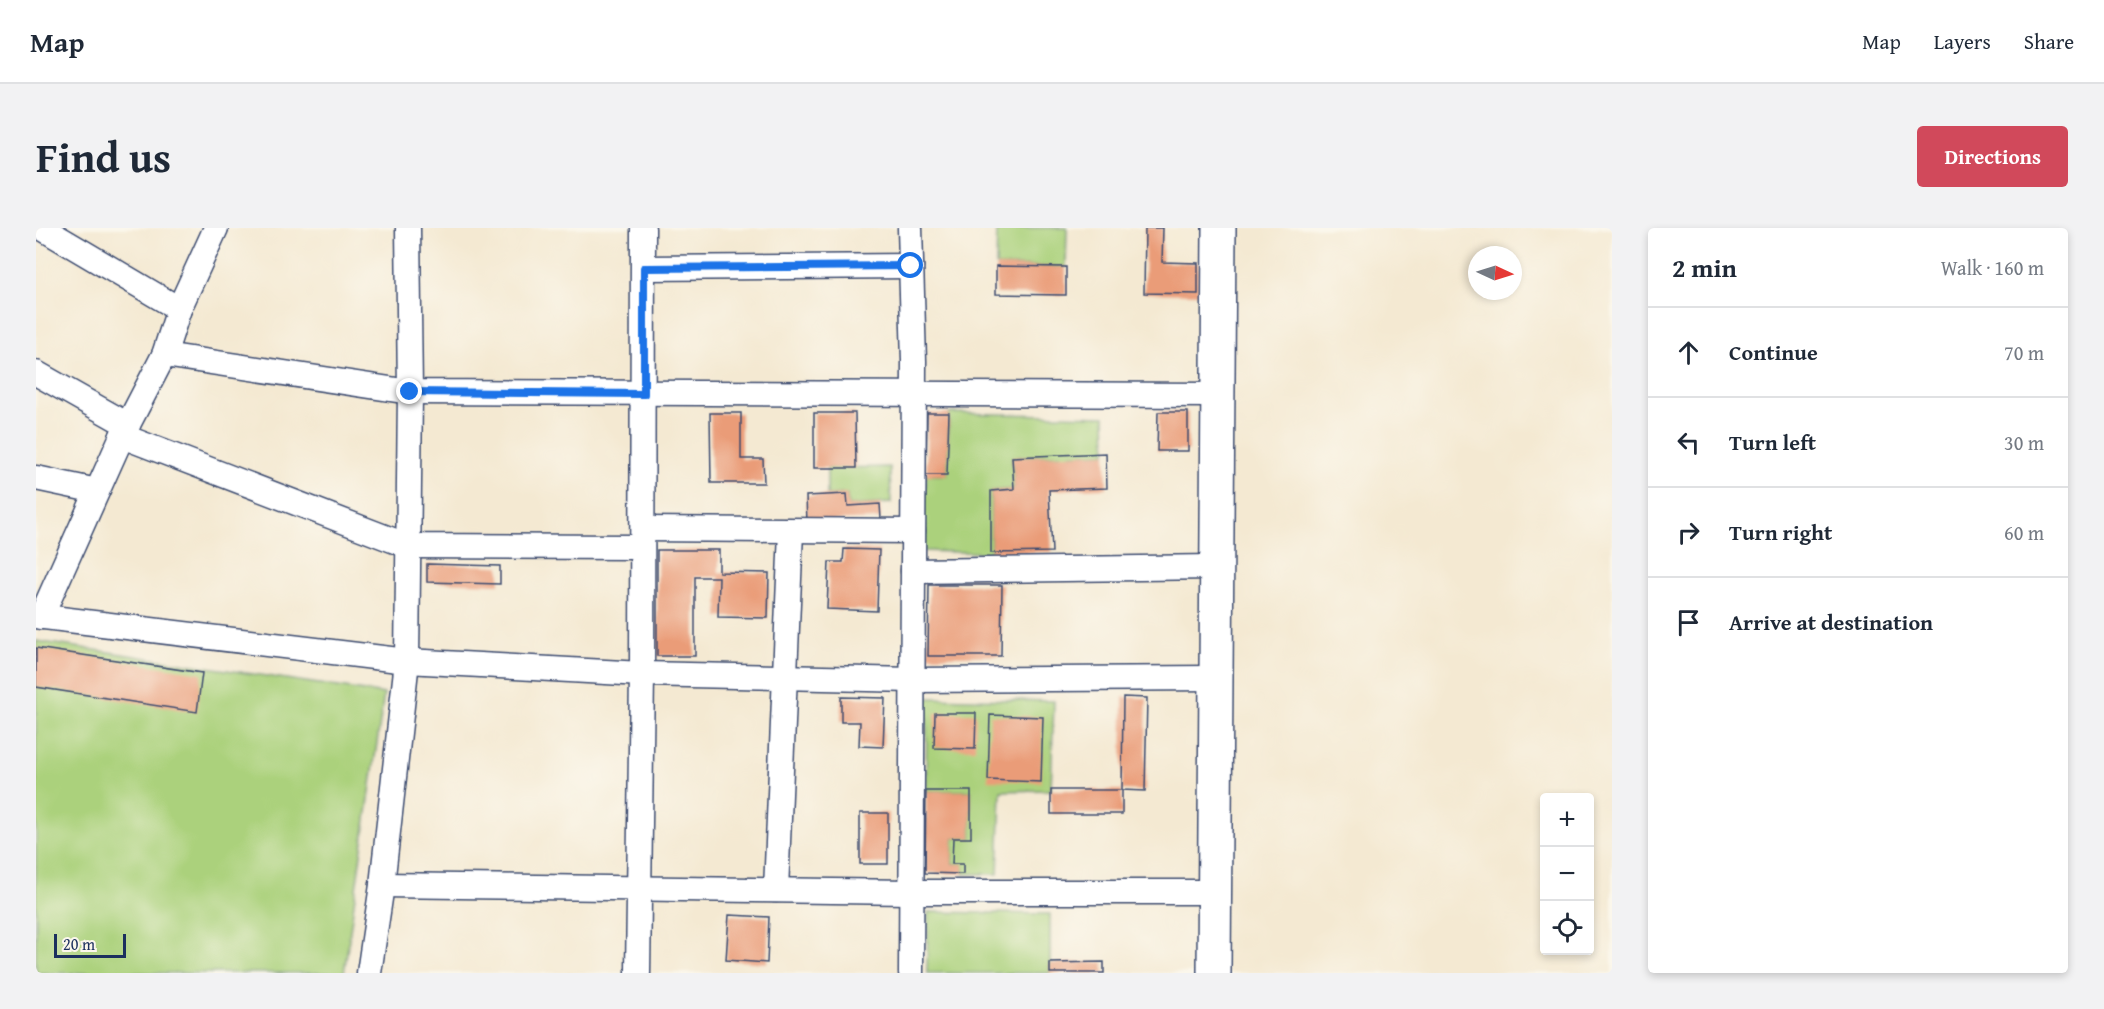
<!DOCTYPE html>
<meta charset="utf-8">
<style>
:root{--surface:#fff;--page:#f2f2f3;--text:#1f2937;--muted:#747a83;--line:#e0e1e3;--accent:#d1495b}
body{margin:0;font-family:"Gentium Book Plus",serif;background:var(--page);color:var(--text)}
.controls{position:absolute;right:18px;bottom:18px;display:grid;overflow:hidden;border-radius:6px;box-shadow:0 3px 9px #0003}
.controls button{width:54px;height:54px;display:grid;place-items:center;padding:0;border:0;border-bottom:2px solid var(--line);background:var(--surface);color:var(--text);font:30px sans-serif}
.compass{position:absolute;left:1432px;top:18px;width:54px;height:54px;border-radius:50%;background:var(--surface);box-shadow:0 3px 9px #0003;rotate:94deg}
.scale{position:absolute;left:18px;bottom:15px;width:72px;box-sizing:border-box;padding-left:6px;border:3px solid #1b2f5e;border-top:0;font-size:16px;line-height:21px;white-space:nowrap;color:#1b2f5e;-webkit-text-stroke:4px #fbf7ec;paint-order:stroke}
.stop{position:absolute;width:18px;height:18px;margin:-14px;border:4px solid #1a73e8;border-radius:50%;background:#fff}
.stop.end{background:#1a73e8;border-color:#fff;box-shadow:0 2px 6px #0008}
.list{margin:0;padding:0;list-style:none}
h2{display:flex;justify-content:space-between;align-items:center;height:78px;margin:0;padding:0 24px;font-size:26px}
h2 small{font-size:20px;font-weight:400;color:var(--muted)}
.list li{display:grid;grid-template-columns:39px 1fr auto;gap:18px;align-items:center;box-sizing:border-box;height:90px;padding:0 24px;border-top:2px solid var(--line)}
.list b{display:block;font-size:22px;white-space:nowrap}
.list em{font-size:20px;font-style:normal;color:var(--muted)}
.icon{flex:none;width:33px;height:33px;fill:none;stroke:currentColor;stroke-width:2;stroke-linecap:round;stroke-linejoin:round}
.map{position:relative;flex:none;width:1576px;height:745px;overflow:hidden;border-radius:6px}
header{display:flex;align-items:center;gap:36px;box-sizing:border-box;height:84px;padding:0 30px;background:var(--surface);border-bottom:2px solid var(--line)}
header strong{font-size:28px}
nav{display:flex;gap:33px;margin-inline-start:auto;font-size:21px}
.intro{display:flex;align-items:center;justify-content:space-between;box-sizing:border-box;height:144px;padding:0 36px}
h1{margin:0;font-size:42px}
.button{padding:15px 27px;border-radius:6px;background:var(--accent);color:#fff;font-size:21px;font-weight:700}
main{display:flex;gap:36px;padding:0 36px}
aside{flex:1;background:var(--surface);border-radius:6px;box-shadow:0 3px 9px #0003}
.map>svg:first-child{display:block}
</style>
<header>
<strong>Map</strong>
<nav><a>Map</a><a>Layers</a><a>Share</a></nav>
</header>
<div class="intro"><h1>Find us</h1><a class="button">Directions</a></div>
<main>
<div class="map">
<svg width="1576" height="745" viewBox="0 0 1576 745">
<rect width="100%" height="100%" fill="#fbf7ec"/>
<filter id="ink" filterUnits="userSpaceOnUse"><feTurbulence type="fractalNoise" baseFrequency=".0167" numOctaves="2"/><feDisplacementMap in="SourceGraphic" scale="12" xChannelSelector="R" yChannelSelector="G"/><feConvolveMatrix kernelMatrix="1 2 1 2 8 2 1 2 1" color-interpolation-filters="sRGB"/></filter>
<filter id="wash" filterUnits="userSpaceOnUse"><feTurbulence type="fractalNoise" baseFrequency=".008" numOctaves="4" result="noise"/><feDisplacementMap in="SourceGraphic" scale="24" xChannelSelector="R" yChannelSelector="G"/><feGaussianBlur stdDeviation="1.35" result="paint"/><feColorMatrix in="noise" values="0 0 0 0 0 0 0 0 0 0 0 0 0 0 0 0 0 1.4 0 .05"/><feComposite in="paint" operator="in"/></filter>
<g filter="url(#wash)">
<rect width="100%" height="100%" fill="#f4e9d2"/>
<g fill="#abd17c" stroke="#63806d" stroke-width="1.5">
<polygon points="961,0 1031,0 1030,39 960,38"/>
<polygon points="913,185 1069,188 1070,225 976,229 978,261 955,263 955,325 887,323 890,247 911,247"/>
<polygon points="854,239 855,275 812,278 811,266 791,267 791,240"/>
<polygon points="0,413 348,466 308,745 0,745"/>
<polygon points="891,470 1018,473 1015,562 965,563 962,646 927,646 927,636 916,636 917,610 935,610 935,563 890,563"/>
<polygon points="892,684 1014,686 1014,745 891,745"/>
</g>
<g id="blocks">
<g fill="#ea9c78">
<polygon points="1109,0 1127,0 1126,34 1162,35 1162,66 1108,65"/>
<polygon points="960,38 1030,39 1030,67 960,66"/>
<polygon points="1122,184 1152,184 1152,223 1121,223"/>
<polygon points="674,185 705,185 705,231 727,231 728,255 675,255"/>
<polygon points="778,185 819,185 820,240 778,240"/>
<polygon points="891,185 913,185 911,247 890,247"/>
<polygon points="1070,225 1071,260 1013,262 1016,324 955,325 955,263 978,261 976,229"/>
<polygon points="811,266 812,278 844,276 845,291 771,294 770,268"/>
<polygon points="808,321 843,322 841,383 791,381 793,334 807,334"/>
<polygon points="621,322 683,322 683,344 733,345 732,390 682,389 683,349 659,349 659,428 621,428"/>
<polygon points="391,336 464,338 464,356 391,354"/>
<polygon points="893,357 966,357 965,428 892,428"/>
<polygon points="0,420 166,445 161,484 0,459"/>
<polygon points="805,469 849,470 847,519 823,518 824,494 805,494"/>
<polygon points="1087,469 1111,470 1109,563 1086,562"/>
<polygon points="899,485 940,485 939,521 898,520"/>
<polygon points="954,487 1007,489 1005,554 952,552"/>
<rect x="1015" y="562" width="71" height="24"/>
<polygon points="890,563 935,563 935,610 917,610 916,636 927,636 927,646 889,645"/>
<rect x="824" y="585" width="28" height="51"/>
<polygon points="693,687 733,689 731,735 690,732"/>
<polygon points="1068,734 1068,745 1014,745 1014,735"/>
</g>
</g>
</g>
<g filter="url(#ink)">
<use href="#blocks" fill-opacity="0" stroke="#3c4b6f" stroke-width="1.5"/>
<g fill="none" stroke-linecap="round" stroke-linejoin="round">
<g stroke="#3c4b6f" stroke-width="27">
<g id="street">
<polyline points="6,0 143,81"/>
<polyline points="874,0 878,133 875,745"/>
<polyline points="608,40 875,38"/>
<polyline points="128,127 374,164 1182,167"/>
<polyline points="0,145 92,197"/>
<polyline points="86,208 372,318 606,319"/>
<polyline points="0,250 61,263"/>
<polyline points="607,301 877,303"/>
<polyline points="877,343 1179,339"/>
<polyline points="0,388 371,433 606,446 877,452 1179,450"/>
<polyline points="5,389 86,208 128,127 143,81 180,0"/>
<polyline points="346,657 875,664 1178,664"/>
<polyline points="740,662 755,303"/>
<polyline points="333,745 346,657 371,433 374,164 372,0"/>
<polyline points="602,745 606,446 607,0"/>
</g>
</g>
<g stroke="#3c4b6f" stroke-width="36">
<polyline id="secondary" points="1178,745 1183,0"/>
</g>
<use href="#street" stroke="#fff" stroke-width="24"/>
<use href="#secondary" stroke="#fff" stroke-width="33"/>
</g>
</g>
<g fill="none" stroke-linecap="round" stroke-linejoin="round" filter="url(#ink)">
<polyline stroke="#1a73e8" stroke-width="8" points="374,164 608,166 608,40 875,38"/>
</g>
</svg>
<div class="controls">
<button>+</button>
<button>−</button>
<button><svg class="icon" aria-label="locate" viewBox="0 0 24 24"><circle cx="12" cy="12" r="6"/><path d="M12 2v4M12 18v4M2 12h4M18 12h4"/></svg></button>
</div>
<svg class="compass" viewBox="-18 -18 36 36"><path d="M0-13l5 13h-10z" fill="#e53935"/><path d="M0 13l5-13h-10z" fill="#747a83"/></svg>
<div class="scale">20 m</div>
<div class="stop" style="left:875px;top:38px"></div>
<div class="stop end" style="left:374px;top:164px"></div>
</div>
<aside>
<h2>2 min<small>Walk · 160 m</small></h2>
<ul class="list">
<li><svg class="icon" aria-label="ahead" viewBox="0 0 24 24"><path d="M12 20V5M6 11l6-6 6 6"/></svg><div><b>Continue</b></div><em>70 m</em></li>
<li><svg class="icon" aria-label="left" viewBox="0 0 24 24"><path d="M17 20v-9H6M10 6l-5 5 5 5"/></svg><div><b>Turn left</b></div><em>30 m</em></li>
<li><svg class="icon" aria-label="right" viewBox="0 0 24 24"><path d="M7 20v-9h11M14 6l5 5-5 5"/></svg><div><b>Turn right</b></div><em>60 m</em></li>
<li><svg class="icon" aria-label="arrive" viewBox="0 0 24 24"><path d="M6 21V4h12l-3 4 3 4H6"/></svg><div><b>Arrive at destination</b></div></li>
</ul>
</aside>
</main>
